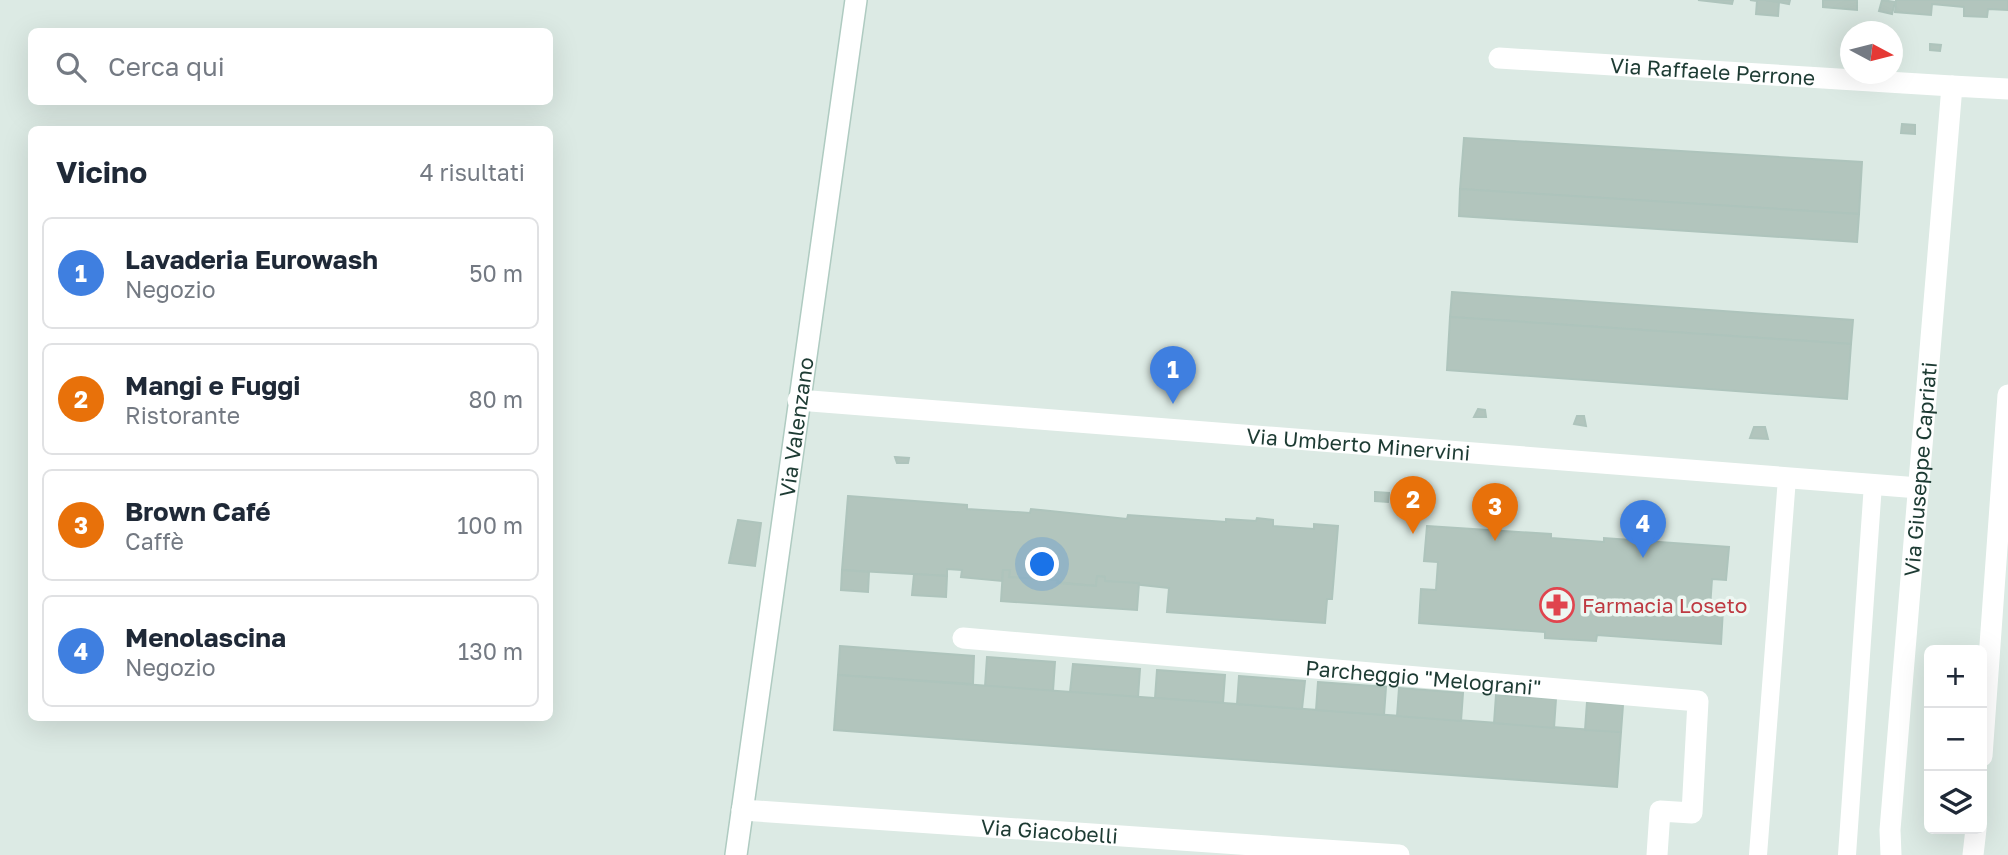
<!DOCTYPE html>
<html lang="it">
<meta charset="utf-8">
<style>
:root{--surface:#fff;--page:#f6f6f7;--text:#1f2937;--muted:#747a83;--line:#e0e1e3;--accent:#844c3e}
body{margin:0;font-family:"Golos Text",sans-serif;background:var(--page);color:var(--text)}
.controls{position:absolute;right:21px;bottom:21px;display:grid;overflow:hidden;border-radius:10px;box-shadow:0 7px 28px #0002}
.controls button{width:63px;height:63px;display:grid;place-items:center;padding:0;border:0;border-bottom:2px solid var(--line);background:var(--surface);color:var(--text);font:35px sans-serif}
.compass{position:absolute;left:1840px;top:21px;width:63px;height:63px;border-radius:50%;background:var(--surface);box-shadow:0 7px 28px #0002;rotate:97deg}
.you{position:absolute;left:1043px;top:565px;width:24px;height:24px;margin:-18px;border:5px solid #fff;border-radius:50%;background:#1a73e8;box-shadow:0 0 0 10px #1a73e833}
.badge{display:grid;place-items:center;width:46px;height:46px;border-radius:50%;background:var(--accent);color:#fff;font-size:23px;font-weight:700}
.pin{position:absolute;translate:-50% -58px;filter:drop-shadow(0 2px 4px #0008)}
.pin::after{content:'';position:absolute;top:37px;width:24px;height:21px;background:inherit;clip-path:polygon(0 0,100% 0,50% 100%)}
.list{margin:0;padding:0;list-style:none}
h2{display:flex;justify-content:space-between;align-items:center;height:91px;margin:0;padding:0 28px;font-size:30px}
h2 small{font-size:23px;font-weight:400;color:var(--muted)}
.list li{display:grid;grid-template-columns:46px 1fr auto;gap:21px;align-items:center;box-sizing:border-box;height:112px;margin:0 14px 14px;padding:0 14px;border:2px solid var(--line);border-radius:10px}
.list b{display:block;font-size:26px;white-space:nowrap}
.list p{margin:0;font-size:23px;white-space:nowrap;color:var(--muted)}
.list em{font-size:23px;font-style:normal;color:var(--muted)}
.icon{flex:none;width:38px;height:38px;fill:none;stroke:currentColor;stroke-width:2;stroke-linecap:round;stroke-linejoin:round}
.map{position:relative;flex:none;width:2008px;height:855px;overflow:hidden}
.search{position:absolute;background:var(--surface);box-shadow:0 7px 28px #0002;left:28px;top:28px;width:525px;height:77px;display:flex;align-items:center;gap:18px;box-sizing:border-box;padding:0 24px;border-radius:10px;color:var(--muted);font-size:26px}
.panel{position:absolute;background:var(--surface);box-shadow:0 7px 28px #0002;left:28px;top:126px;width:525px;height:595px;border-radius:10px}
.map>svg:first-child{display:block}
</style>
<div class="map">
<svg width="2008" height="855" viewBox="0 0 2008 855">
<rect width="100%" height="100%" fill="#dceae4"/>
<g fill="#b2c5bd" stroke="#aec4bc" stroke-width="2">
<polygon points="1698,0 1733,0 1732,4"/>
<polygon points="1750,0 1766,0 1779,2 1778,16 1756,14 1757,1"/>
<polygon points="1766,0 1790,0 1789,4"/>
<polygon points="1823,0 1857,0 1857,10 1823,7"/>
<polygon points="1882,0 1895,2 1892,14 1879,11"/>
<polygon points="1896,0 2008,0 2008,10 1988,9 1987,17 1964,16 1964,7 1932,4 1931,15 1895,12"/>
<polygon points="1930,44 1941,45 1940,51 1930,50"/>
<polygon points="1902,124 1915,125 1915,134 1901,133"/>
<polygon points="1464,138 1862,162 1859,214 1460,189"/>
<polygon points="1460,189 1859,214 1857,242 1459,216"/>
<polygon points="1452,292 1853,320 1851,344 1450,317"/>
<polygon points="1450,317 1851,344 1847,399 1447,370"/>
<polygon points="1478,409 1485,410 1486,417 1474,417"/>
<polygon points="1577,416 1584,416 1586,426 1574,424"/>
<polygon points="1754,427 1765,427 1768,439 1750,438"/>
<polygon points="895,457 909,458 908,463 897,463"/>
<polygon points="1375,492 1389,493 1388,502 1375,501"/>
<polygon points="848,496 967,505 967,509 1030,513 1031,509 1127,519 1128,515 1226,522 1226,519 1256,521 1257,518 1273,520 1273,526 1314,529 1314,524 1338,526 1332,599 1327,599 1325,623 1167,612 1169,588 1105,581 1105,577 1097,576 1096,586 1009,577 1010,570 1003,570 1002,581 961,577 962,570 947,569 947,576 842,570"/>
<polygon points="738,520 761,523 755,566 729,563"/>
<polygon points="1427,526 1551,534 1551,538 1604,542 1604,538 1729,547 1726,580 1712,579 1710,608 1723,609 1721,644 1597,635 1596,641 1545,638 1545,632 1419,623 1421,589 1436,590 1438,562 1424,561"/>
<polygon points="842,570 869,572 868,592 841,590"/>
<polygon points="1003,570 1010,570 1009,577 1058,580 1057,583 1096,586 1097,576 1105,577 1105,581 1139,583 1137,610 1001,601"/>
<polygon points="914,574 947,576 946,597 912,595"/>
<polygon points="840,646 974,656 973,684 838,675"/>
<polygon points="987,657 1055,662 1053,691 985,686"/>
<polygon points="1073,664 1140,669 1138,697 1070,692"/>
<polygon points="1157,670 1225,675 1223,703 1155,698"/>
<polygon points="838,675 1621,732 1617,787 834,730"/>
<polygon points="1239,676 1305,681 1302,709 1237,704"/>
<polygon points="1318,682 1386,687 1384,715 1316,710"/>
<polygon points="1399,688 1463,693 1461,721 1397,716"/>
<polygon points="1496,695 1556,699 1554,728 1494,723"/>
<polygon points="1587,702 1623,705 1621,732 1585,730"/>
</g>
<g fill="none" stroke-linecap="round" stroke-linejoin="round">
<g stroke="#afcbc1" stroke-width="24">
<g id="secondary">
<path id="s6" d="M736,855L856,0"/>
</g>
</g>
<g stroke="#fff" stroke-width="18">
<polyline points="1758,855 1787,478"/>
<polyline points="1847,855 1873,484"/>
</g>
<g stroke="#fff" stroke-width="21">
<path id="s1" d="M1499,58L1952,86"/>
<path id="s2" d="M798,400L1919,488"/>
<path id="s3" d="M963,638L1698,701L1692,813L1660,811L1657,855"/>
<path id="s4" d="M742,810L1399,855"/>
</g>
<g stroke="#fff" stroke-width="21">
<polyline points="1982,756 2008,395"/>
<path id="s5" d="M1891,855L1890,830L1952,86L2008,89"/>
<polyline points="1973,855 1976,829"/>
</g>
<use href="#secondary" stroke="#fff" stroke-width="21"/>
</g>
<defs>
<g id="pharmacy-ring" transform="scale(1.75)"><circle r="9.5" fill="#edf7f2" stroke="#e0444e" stroke-width="1.5"/><path d="M-2-6h4v4h4v4h-4v4h-4v-4h-4v-4h4Z" fill="#e0444e"/></g>
</defs>
<g fill-rule="evenodd">
<use href="#pharmacy-ring" x="1557" y="605"/>
</g>
<g text-anchor="middle" dominant-baseline="central" stroke-width="7" stroke-linejoin="round" paint-order="stroke">
<g font-size="21" fill="#1d3b33" stroke="#edf7f2">
<text stroke="none"><textPath href="#s1" startOffset="214">Via Raffaele Perrone</textPath></text>
<text stroke="none"><textPath href="#s6" startOffset="432">Via Valenzano</textPath></text>
<text stroke="none"><textPath href="#s2" startOffset="562">Via Umberto Minervini</textPath></text>
<text stroke="none"><textPath href="#s5" startOffset="387">Via Giuseppe Capriati</textPath></text>
<text stroke="none"><textPath href="#s3" startOffset="462">Parcheggio "Melograni"</textPath></text>
<text stroke="none"><textPath href="#s4" startOffset="308">Via Giacobelli</textPath></text>
</g>
<g font-size="21" fill="#be3a42" stroke="#edf7f2" text-anchor="start">
<text x="1582" y="605">Farmacia Loseto</text>
</g>
</g>
</svg>
<div class="controls">
<button>+</button>
<button>−</button>
<button><svg class="icon" aria-label="layers" viewBox="0 0 24 24"><path d="M12 4l9 5-9 5-9-5zM3 14l9 5 9-5"/></svg></button>
</div>
<svg class="compass" viewBox="-18 -18 36 36"><path d="M0-13l5 13h-10z" fill="#e53935"/><path d="M0 13l5-13h-10z" fill="#747a83"/></svg>
<div class="you"></div>
<div class="pin badge" style="left:1173px;top:404px;background:#3f7fe0">1</div>
<div class="pin badge" style="left:1413px;top:534px;background:#e8710a">2</div>
<div class="pin badge" style="left:1495px;top:541px;background:#e8710a">3</div>
<div class="pin badge" style="left:1643px;top:558px;background:#3f7fe0">4</div>
<div class="search"><svg class="icon" aria-label="search" viewBox="0 0 24 24"><circle cx="10" cy="10" r="6"/><path d="M15 15l6 6"/></svg>Cerca qui</div>
<section class="panel">
<h2>Vicino<small>4 risultati</small></h2>
<ul class="list">
<li><span class="badge" style="background:#3f7fe0">1</span><div><b>Lavaderia Eurowash</b><p>Negozio</p></div><em>50 m</em></li>
<li><span class="badge" style="background:#e8710a">2</span><div><b>Mangi e Fuggi</b><p>Ristorante</p></div><em>80 m</em></li>
<li><span class="badge" style="background:#e8710a">3</span><div><b>Brown Café</b><p>Caffè</p></div><em>100 m</em></li>
<li><span class="badge" style="background:#3f7fe0">4</span><div><b>Menolascina</b><p>Negozio</p></div><em>130 m</em></li>
</ul>
</section>
</div>
